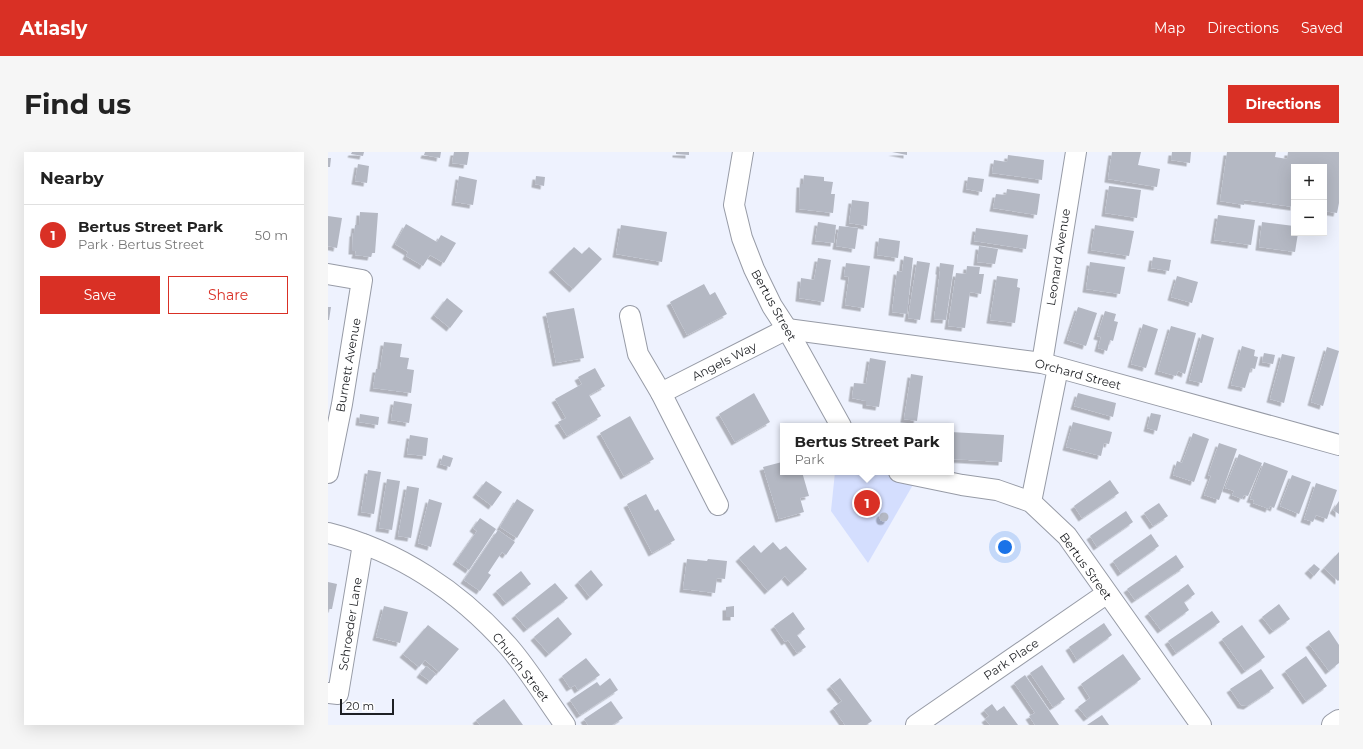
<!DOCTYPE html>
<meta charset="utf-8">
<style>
:root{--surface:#fff;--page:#f6f6f6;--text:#222;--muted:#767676;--line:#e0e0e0;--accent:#d93025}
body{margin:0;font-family:Montserrat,sans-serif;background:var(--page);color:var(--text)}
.controls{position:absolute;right:12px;top:12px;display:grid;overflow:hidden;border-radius:0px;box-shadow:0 4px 16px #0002}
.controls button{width:36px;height:36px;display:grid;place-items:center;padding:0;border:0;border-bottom:1px solid var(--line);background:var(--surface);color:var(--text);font:20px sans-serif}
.scale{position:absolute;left:12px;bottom:10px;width:54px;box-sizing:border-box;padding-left:4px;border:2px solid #1e2024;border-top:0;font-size:11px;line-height:14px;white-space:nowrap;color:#1e2024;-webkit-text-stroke:3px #fff;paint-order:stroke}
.you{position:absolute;left:677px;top:395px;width:14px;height:14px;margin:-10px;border:3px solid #fff;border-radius:50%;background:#1a73e8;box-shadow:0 0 0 6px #1a73e833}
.badge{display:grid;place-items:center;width:26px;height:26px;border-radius:50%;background:var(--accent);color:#fff;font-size:13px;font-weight:700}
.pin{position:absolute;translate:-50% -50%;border:2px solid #fff;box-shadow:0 1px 4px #0006}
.popup{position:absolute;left:452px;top:271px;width:174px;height:52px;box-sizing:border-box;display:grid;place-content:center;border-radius:0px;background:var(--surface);filter:drop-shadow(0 1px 3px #0005);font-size:13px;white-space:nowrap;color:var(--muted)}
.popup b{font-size:15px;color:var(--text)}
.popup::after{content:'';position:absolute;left:50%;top:100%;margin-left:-8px;border:8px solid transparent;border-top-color:var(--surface)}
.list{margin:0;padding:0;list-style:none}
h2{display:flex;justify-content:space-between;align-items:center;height:52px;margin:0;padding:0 16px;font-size:17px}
h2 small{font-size:13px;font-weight:400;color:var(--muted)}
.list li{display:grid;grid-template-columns:26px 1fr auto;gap:12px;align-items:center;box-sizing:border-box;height:60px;padding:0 16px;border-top:1px solid var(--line)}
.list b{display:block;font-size:15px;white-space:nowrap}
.list p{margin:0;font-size:13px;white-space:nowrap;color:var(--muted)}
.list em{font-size:13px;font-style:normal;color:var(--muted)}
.actions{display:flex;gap:8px;padding:12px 16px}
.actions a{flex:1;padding:9px 0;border:1px solid var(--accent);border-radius:0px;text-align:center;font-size:14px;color:var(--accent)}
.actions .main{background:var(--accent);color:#fff}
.map{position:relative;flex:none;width:1011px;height:573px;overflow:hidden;border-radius:0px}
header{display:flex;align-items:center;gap:24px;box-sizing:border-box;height:56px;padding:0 20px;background:var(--accent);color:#fff}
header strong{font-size:19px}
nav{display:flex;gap:22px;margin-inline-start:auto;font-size:14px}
.intro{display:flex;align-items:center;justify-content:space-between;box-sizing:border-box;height:96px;padding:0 24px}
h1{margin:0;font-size:28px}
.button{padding:10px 18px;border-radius:0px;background:var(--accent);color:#fff;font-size:14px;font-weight:700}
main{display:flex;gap:24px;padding:0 24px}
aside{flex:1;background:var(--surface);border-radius:0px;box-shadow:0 4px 16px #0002}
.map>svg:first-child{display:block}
</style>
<header>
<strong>Atlasly</strong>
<nav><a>Map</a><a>Directions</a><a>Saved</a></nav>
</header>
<div class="intro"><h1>Find us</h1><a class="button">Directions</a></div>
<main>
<aside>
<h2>Nearby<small></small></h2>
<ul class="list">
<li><span class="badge">1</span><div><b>Bertus Street Park</b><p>Park · Bertus Street</p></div><em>50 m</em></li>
</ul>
<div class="actions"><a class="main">Save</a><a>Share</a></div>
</aside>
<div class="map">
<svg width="1011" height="573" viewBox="0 0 1011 573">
<defs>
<filter id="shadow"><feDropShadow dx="-3.5" dy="3.5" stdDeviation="0" flood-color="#0004"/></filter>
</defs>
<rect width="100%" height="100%" fill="#eef2fe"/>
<polygon fill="#d4defe" points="507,320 571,320 590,324 540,411 503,359"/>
<g fill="#b4b8c3" filter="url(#shadow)">
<polygon points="24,0 36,0 35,4 23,2"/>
<polygon points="97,0 113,0 112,6 96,3"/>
<polygon points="126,0 141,0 139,13 124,11"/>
<polygon points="348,0 361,0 361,3 348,2"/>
<polygon points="564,0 579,0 579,3"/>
<polygon points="784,0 813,0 810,13 832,17 829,35 780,27"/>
<polygon points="844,0 863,0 862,11 843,8"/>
<polygon points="899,0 948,0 947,5 959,7 960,0 1011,0 1011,51 1009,61 996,59 996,15 966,15 966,55 916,48 916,53 892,49"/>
<polygon points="680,3 716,8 714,28 664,21 666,8 679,10"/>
<polygon points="0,6 3,6 2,15 0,15"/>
<polygon points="30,12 41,14 39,31 27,29"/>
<polygon points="476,23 496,25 496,29 505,30 503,42 507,42 505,61 471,57 472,32 475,32"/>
<polygon points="131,24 149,28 145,53 127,50"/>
<polygon points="208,24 217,25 216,34 207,32"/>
<polygon points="640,25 656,27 654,40 638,37"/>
<polygon points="781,34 813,38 809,66 777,61"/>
<polygon points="679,37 712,42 709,63 665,56 668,42 678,43"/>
<polygon points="524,48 541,50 539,74 521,71"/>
<polygon points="32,60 50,61 47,101 44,101 43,105 27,103 28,99 24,99 25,81 26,81 27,73 31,73"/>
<polygon points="890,63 927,68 923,93 886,88"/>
<polygon points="0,64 14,66 9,96 0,94"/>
<polygon points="490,70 508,73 506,91 487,89"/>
<polygon points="934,70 966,74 966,81 970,81 967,100 931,95"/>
<polygon points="78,72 109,90 113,83 128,91 116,111 102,103 95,114 78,104 80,100 67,92"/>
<polygon points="293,73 339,80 334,110 288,102"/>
<polygon points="767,73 806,79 801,104 763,98"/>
<polygon points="511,74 530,76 527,97 508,94"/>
<polygon points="648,76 700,83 698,97 646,89"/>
<polygon points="551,86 572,89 570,106 549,103"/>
<polygon points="651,94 670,97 667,112 649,110"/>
<polygon points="246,95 254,102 261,95 274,107 245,137 224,117"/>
<polygon points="576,104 585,106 579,162 564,160 569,119 574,120"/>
<polygon points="825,105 843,108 841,119 823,116"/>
<polygon points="490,106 503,108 496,150 471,146 473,126 486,128"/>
<polygon points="589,109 602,111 592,168 580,166"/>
<polygon points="762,110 797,115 792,142 758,137"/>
<polygon points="518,111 542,114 536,156 517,153 521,125 516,124"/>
<polygon points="612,111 626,113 618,168 606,167 612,119 611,119"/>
<polygon points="639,114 652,115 651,122 656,122 653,142 642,140 637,176 620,174 628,121 638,122"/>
<polygon points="669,124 690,127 689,135 692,136 687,171 662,168"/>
<polygon points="849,124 870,130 864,151 843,145"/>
<polygon points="376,132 382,143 387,140 399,162 359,183 342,150"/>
<polygon points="119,146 135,159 122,176 106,163"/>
<polygon points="0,155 3,155 1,168 0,168"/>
<polygon points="750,155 769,161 758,194 739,188"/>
<polygon points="246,156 256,206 228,211 218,161"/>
<polygon points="777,159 788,162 786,169 790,170 785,189 782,188 779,199 770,196 773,185 769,184"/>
<polygon points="815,172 830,177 818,216 803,212"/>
<polygon points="843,174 868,181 857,222 850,219 848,224 830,219"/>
<polygon points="874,182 886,186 874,231 861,228"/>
<polygon points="56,190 74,192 72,205 81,206 79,217 86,218 83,241 45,236 48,217 52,217"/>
<polygon points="914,194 927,198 926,204 930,205 927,217 923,216 917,236 903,233"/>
<polygon points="999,195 1011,199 995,254 983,250"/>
<polygon points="936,201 947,203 945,212 934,210"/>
<polygon points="954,202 967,205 956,251 942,247"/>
<polygon points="542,206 558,209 551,255 538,253 538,249 524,246 526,231 538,232"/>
<polygon points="267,216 277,234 261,243 273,264 239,284 230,270 238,266 227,247 254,232 250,225"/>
<polygon points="583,222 595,224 589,269 576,267"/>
<polygon points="426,241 442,270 407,290 391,262"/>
<polygon points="750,241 788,251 785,265 746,254"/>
<polygon points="66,249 84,252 81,271 63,268"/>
<polygon points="823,261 833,263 829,279 819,276"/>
<polygon points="32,262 51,265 50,273 31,270"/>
<polygon points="302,264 326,307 296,324 272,281"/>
<polygon points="745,270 784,280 781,292 776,291 773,304 738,295"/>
<polygon points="623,280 676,283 674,310 623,307"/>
<polygon points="865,281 881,287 866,330 845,323 849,309 854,311"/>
<polygon points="82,283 100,286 98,304 79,302"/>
<polygon points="891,291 909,297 891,348 876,343 883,324 880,323"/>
<polygon points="911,302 934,311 920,344 916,343 914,347 904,343 906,339 897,336"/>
<polygon points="115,303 125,306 122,315 112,312"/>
<polygon points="454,310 455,320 457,322 474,320 481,344 472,346 476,360 451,367 435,315"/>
<polygon points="936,310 960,319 946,356 942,354 941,357 925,351 926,348 922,347"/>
<polygon points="40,318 53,320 46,362 33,360"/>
<polygon points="964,323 983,330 971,362 952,354"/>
<polygon points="59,327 72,329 64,378 51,376"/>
<polygon points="782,328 791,341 754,366 746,354"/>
<polygon points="158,329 174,340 164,354 148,342"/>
<polygon points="988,331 1009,338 999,367 988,363 985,370 976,367"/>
<polygon points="79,334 91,336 83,386 70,384"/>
<polygon points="318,342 327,359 330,357 347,388 324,401 299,352"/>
<polygon points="101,347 114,351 103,395 90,391"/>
<polygon points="189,347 206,358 189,386 172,375"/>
<polygon points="1011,349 1011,362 1005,358"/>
<polygon points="831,351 840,364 825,374 816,361"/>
<polygon points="798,359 805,370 769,395 762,384"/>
<circle cx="556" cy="365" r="4.5"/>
<polygon points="152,366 168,377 141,418 128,409 149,379 145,376"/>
<polygon points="170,378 187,390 178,403 174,400 160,421 163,423 152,439 136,428"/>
<polygon points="823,382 831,394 793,421 785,409"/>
<polygon points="445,390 452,398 458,394 479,417 463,431 457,424 440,439 411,406 426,393 433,401"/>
<polygon points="1011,400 1011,428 1010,429 996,416"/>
<polygon points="848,403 856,415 807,448 799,437"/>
<polygon points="359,407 379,409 380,407 399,409 397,427 389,426 387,441 355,437"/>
<polygon points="986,412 992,417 986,424 980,418"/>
<polygon points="263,418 275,433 262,445 250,430"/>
<polygon points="193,419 203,432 178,451 168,439"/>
<polygon points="0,430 9,432 4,457 0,457"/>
<polygon points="227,431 240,446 199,477 187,463"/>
<polygon points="860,432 867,442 856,450 861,458 833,478 820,461"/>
<polygon points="951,452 962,467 945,479 934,465"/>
<polygon points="56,454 80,460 72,491 48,485"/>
<polygon points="406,454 406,465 398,465 398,455"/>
<polygon points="884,459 892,470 848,501 840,489"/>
<polygon points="465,460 477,477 469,483 478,495 469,501 460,488 457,490 446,474"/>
<polygon points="230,465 244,482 221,502 206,485"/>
<polygon points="776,471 784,483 749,508 741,495"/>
<polygon points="100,473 131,497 111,520 97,508 91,515 75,502"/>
<polygon points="914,473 937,505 917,519 894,487"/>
<polygon points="1001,478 1011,493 1011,511 1001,519 981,492"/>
<polygon points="795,502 813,527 759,566 750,555 762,546 753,532"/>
<polygon points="978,504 999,534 978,549 957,519"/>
<polygon points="258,506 272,523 250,538 247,533 242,536 234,524"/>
<polygon points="714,513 737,547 725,555 702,521"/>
<polygon points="98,514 108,522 102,529 92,522"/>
<polygon points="933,517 946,536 919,554 913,553 902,537"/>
<polygon points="697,523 731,573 707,573 701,564 707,561 686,531"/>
<polygon points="282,526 290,538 252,563 242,548 269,530 272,534"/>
<polygon points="512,526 544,569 538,573 517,573 505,556 514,549 502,534"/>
<polygon points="176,547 195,573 152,573 148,568"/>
<polygon points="283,549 295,566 284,573 260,573 256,567"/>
<polygon points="664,552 669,559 676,554 690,573 662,573 657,567 661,564 656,558"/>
<polygon points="774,563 781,573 759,573"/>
</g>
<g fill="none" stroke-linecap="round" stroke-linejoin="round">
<g stroke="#979ba6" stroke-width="22">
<g id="minor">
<polyline points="415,0 406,53 414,86 426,117 444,154 459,177 513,274"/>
<polyline points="0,122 34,128 14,252 0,321"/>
<polyline points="302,164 310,202 333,241 390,353"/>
<polyline points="714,211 748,0"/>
<polyline points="333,241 459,177 714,211 1011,293"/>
<polyline points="571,320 634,333 669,338 703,350 739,384 873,573"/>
<polyline points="703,350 730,216"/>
<path d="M0,381C71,399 132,440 180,494C201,518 218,547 237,573"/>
<polyline points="0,541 10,542 35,392"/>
<polyline points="588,573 778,442"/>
</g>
</g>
<g stroke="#979ba6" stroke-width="24">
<polyline id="major" points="1005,573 1011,569"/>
</g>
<use href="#minor" stroke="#fff" stroke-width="20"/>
<use href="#major" stroke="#fff" stroke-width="22"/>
</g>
<g text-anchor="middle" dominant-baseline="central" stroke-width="3" stroke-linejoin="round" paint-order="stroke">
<g font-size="12" fill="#1e2024" stroke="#fff">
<text transform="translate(730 105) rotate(-81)">Leonard Avenue</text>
<text transform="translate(446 153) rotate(61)">Bertus Street</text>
<text transform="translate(396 209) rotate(-27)">Angels Way</text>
<text transform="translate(20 213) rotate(-80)">Burnett Avenue</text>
<text transform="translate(750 222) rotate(15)">Orchard Street</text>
<text transform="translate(758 414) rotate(54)">Bertus Street</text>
<text transform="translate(22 472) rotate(-81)">Schroeder Lane</text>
<text transform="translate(683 507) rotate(-34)">Park Place</text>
<text transform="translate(193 515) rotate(52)">Church Street</text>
</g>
</g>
</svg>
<div class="controls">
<button>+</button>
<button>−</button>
</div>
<div class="scale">20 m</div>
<div class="you"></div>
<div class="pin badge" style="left:539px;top:351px">1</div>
<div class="popup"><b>Bertus Street Park</b>Park</div>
</div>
</main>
